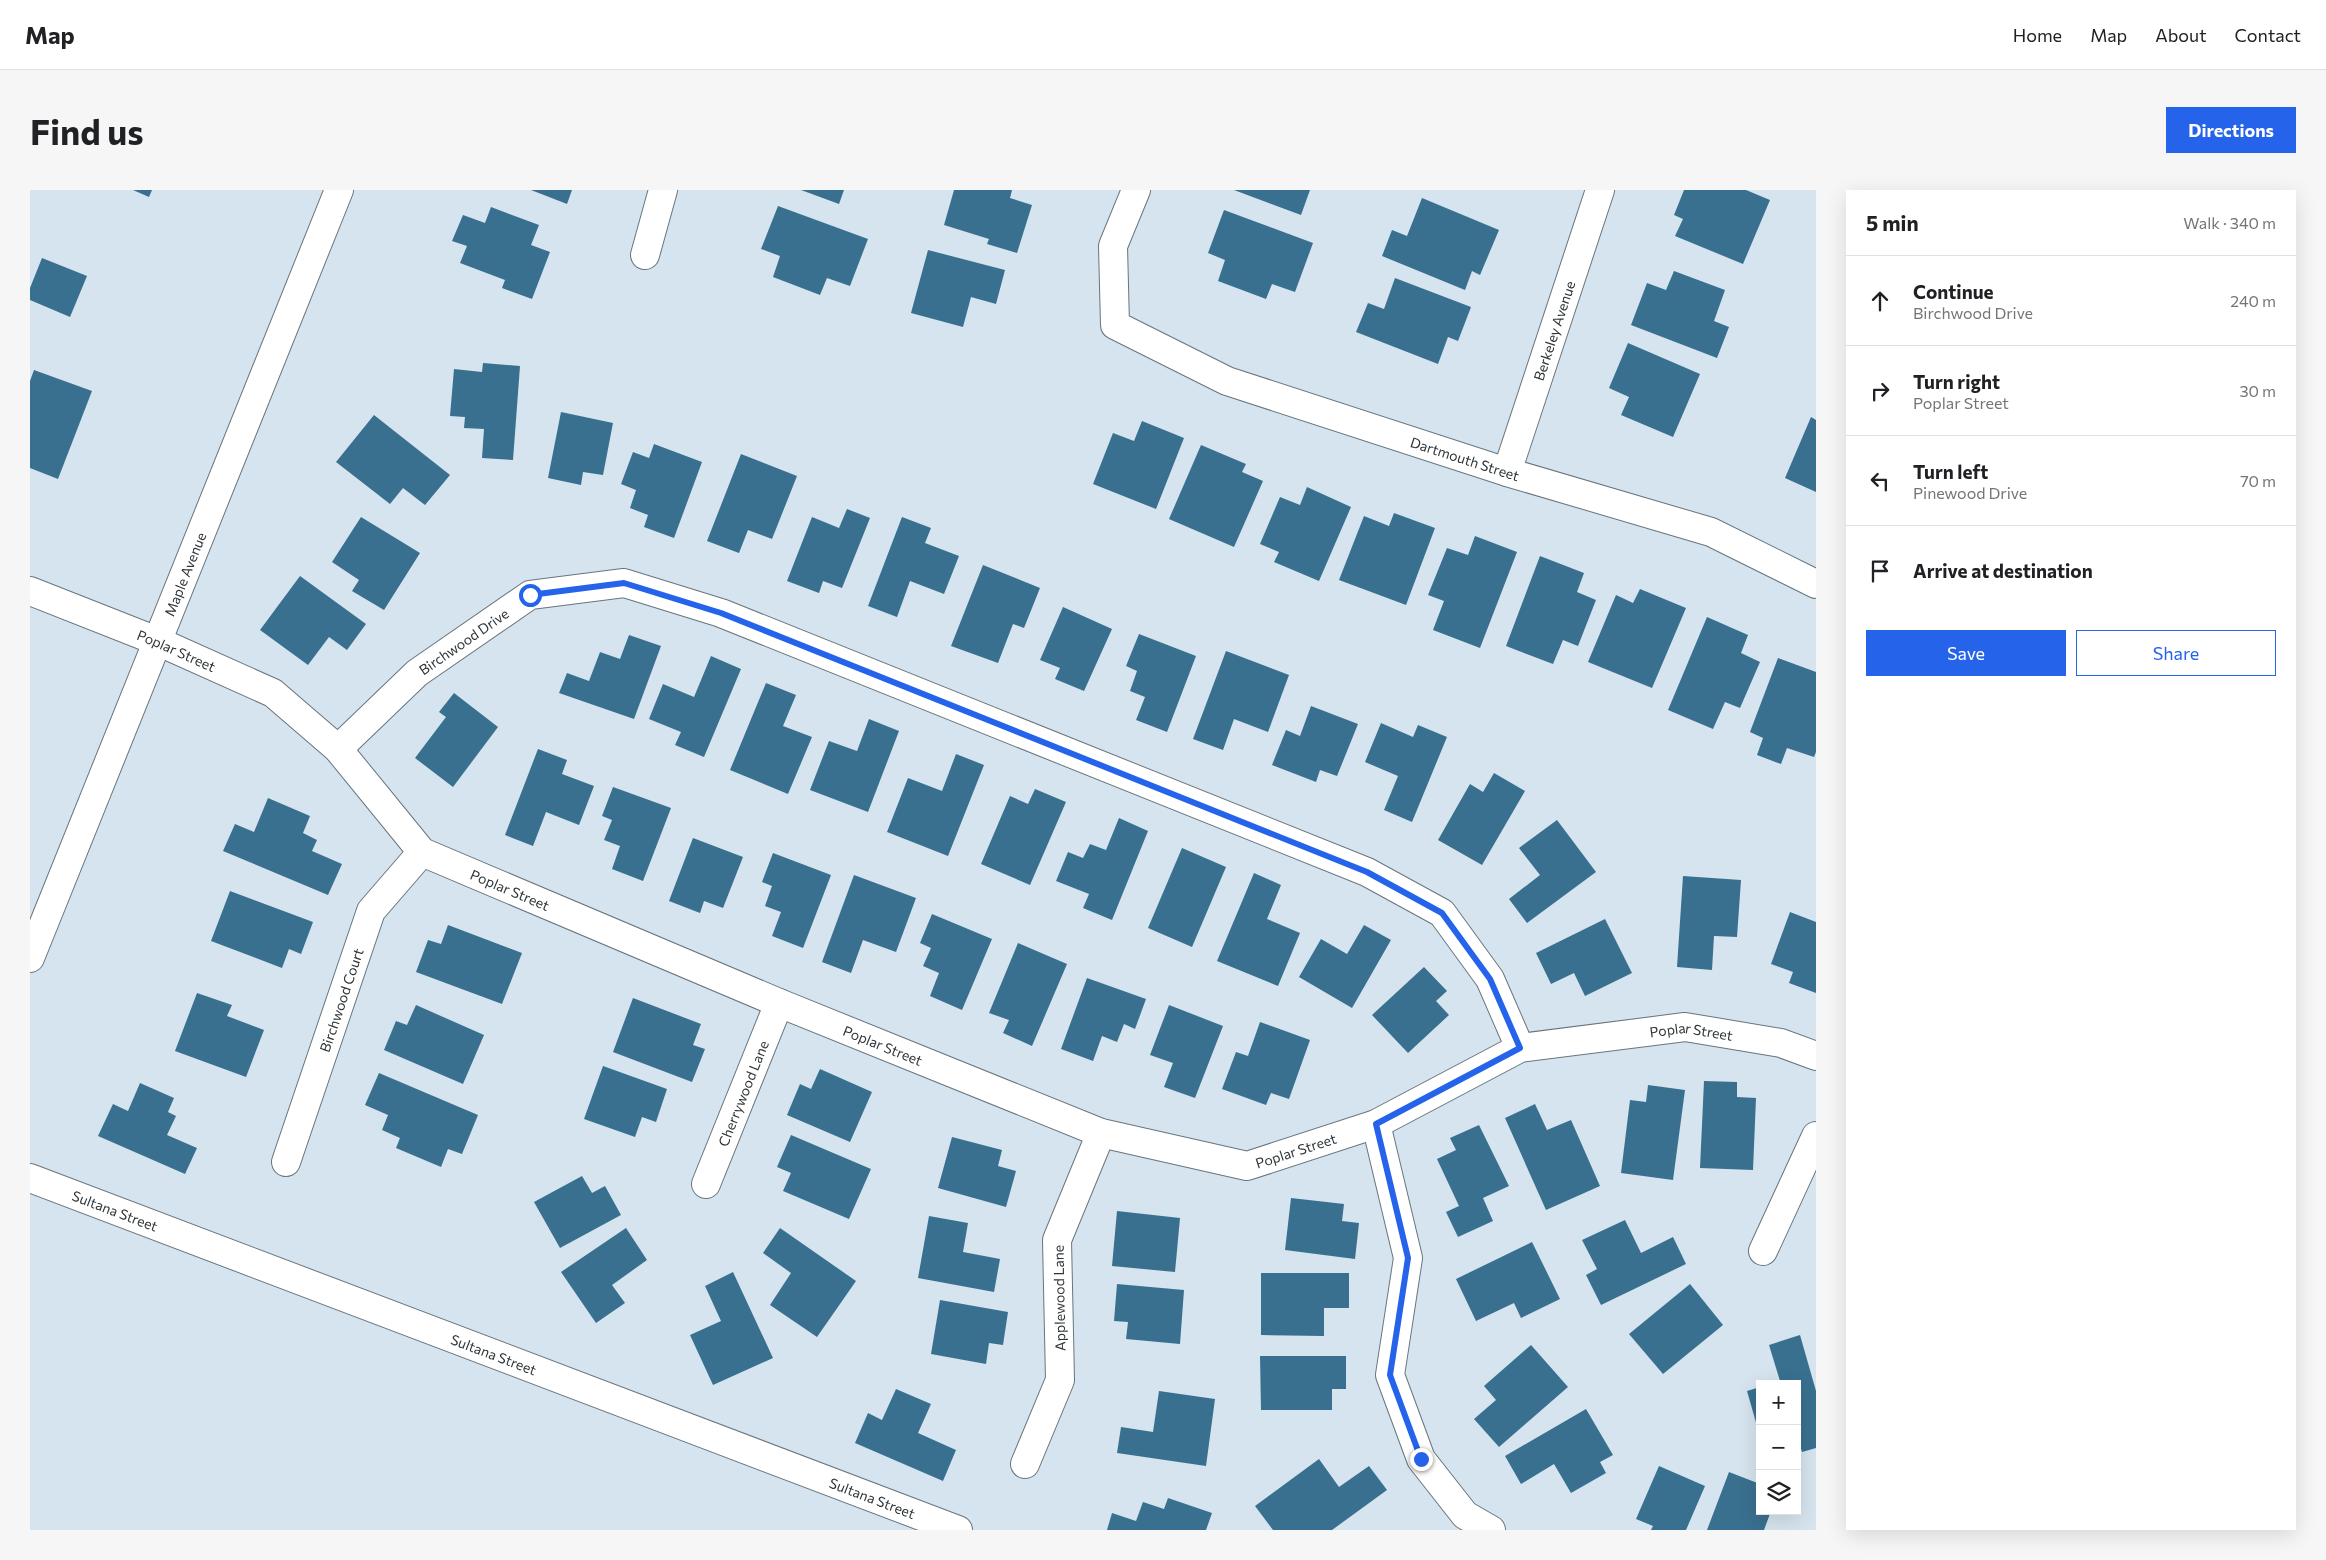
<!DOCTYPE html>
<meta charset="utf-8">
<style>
:root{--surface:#fff;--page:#f6f6f6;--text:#202124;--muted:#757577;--line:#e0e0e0;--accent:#2563eb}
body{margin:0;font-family:Commissioner,sans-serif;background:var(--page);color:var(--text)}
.controls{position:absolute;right:15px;bottom:15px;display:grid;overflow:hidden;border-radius:0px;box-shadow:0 5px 20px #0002}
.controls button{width:45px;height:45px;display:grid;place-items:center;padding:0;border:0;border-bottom:1px solid var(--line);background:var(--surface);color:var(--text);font:25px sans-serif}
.stop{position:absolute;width:15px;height:15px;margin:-11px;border:4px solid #2563eb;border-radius:50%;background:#fff}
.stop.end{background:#2563eb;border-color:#fff;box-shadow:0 1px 5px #0008}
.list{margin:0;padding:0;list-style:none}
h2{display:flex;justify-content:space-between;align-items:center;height:65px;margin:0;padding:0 20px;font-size:21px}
h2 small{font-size:16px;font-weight:400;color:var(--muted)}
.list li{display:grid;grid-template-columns:32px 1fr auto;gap:15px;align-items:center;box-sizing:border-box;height:90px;padding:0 20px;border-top:1px solid var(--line)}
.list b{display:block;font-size:19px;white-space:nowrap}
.list p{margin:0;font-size:16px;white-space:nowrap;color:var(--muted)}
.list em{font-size:16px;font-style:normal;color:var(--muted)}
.actions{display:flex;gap:10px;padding:15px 20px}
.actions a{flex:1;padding:11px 0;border:1px solid var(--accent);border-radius:0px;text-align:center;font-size:18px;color:var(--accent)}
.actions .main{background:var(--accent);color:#fff}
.icon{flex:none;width:28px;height:28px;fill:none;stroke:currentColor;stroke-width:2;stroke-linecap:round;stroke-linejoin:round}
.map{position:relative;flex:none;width:1786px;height:1340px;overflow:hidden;border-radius:0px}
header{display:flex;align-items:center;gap:30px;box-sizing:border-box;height:70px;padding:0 25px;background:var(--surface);border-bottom:1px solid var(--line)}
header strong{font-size:24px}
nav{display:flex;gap:28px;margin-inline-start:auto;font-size:18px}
.intro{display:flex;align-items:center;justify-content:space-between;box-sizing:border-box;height:120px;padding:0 30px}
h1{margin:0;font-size:35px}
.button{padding:12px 22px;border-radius:0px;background:var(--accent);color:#fff;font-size:18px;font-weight:700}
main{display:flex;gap:30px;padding:0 30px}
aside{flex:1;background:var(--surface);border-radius:0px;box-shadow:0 5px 20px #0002}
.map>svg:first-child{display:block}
</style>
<header>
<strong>Map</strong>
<nav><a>Home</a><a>Map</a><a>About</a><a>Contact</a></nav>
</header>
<div class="intro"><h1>Find us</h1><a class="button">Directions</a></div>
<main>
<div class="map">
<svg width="1786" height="1340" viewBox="0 0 1786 1340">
<rect width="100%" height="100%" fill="#d5e4ee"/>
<g fill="#39708f">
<polygon points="103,0 122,0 119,7"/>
<polygon points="501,0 542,0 537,14"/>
<polygon points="771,0 814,0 809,14"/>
<polygon points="924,0 982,0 980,8 1002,15 987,63 957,54 959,49 914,35"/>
<polygon points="1204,0 1280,0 1271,25"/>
<polygon points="1654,0 1716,0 1740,10 1713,74 1645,46 1653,29 1644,25"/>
<polygon points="1392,8 1469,40 1450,85 1442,81 1435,100 1352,66 1362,40 1377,46"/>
<polygon points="748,16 838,49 820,96 797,88 790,105 743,87 750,66 731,59"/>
<polygon points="461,17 509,35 501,55 520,62 502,109 472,98 475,90 430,73 437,56 422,51 433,25 455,33"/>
<polygon points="1194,20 1283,53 1265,102 1242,94 1236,109 1188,91 1195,70 1178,63"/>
<polygon points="898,60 975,80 966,114 941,107 933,137 881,123"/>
<polygon points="12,68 57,86 40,127 0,110 0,98"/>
<polygon points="1644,81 1695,100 1684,131 1699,137 1687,168 1601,135 1617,93 1636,100"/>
<polygon points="1365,88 1441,117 1428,151 1418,147 1408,174 1326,142 1338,113 1354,119"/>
<polygon points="1598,153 1670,184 1643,247 1591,225 1599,207 1579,198"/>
<polygon points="453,173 490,176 483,270 452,268 454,239 434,238 435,227 420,226 424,179 452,182"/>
<polygon points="4,180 62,201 28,289 0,278 0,191"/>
<polygon points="531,222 583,233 573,285 553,282 551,295 518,288"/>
<polygon points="344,225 420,285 395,315 373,298 360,314 306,272"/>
<polygon points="1781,227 1786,230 1786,302 1755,288"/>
<polygon points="1112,231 1154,248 1126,319 1063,294 1083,243 1104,251"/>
<polygon points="624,254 672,272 644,348 614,337 618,325 600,318 606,300 591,294 603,262 619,268"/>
<polygon points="1171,255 1216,274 1212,282 1233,291 1204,357 1139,329"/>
<polygon points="711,264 767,286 742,349 718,340 709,363 677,351"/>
<polygon points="1277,297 1321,317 1289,391 1244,372 1249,362 1230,354 1250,307 1270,315"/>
<polygon points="817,319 840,328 812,398 793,391 789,403 757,391 782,327 809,338"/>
<polygon points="1364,323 1405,338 1376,415 1309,390 1334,326 1359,336"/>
<polygon points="331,327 390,363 354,420 322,401 329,390 302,372"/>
<polygon points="872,327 901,338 895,353 929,366 914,404 880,391 867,427 838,416"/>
<polygon points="1445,346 1487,362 1450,458 1403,440 1414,411 1398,405 1417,358 1438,365"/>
<polygon points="1510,366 1554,383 1547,402 1566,410 1548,456 1533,450 1523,474 1476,456"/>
<polygon points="953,375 1010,398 994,438 983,434 968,473 921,456"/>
<polygon points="270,386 336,434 317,460 299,447 278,475 230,440"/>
<polygon points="1610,399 1656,418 1622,498 1558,472 1586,405 1603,413"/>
<polygon points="1033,417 1082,439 1054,501 1025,489 1030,478 1010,470"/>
<polygon points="1677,427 1718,445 1711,463 1730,472 1710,518 1695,512 1683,539 1638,520"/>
<polygon points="1109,444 1166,466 1137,542 1106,530 1115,507 1100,501 1107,481 1096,476"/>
<polygon points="599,445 631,456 604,529 529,503 537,483 559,491 570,462 590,469"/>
<polygon points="1196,461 1259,485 1238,542 1204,529 1193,560 1163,549"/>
<polygon points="681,466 711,479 674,567 645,555 651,542 619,529 633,494 664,507"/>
<polygon points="1748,468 1786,482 1786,562 1784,567 1757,558 1751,574 1727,565 1733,548 1720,542"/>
<polygon points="736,493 766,505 753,536 782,547 758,604 700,580"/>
<polygon points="424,503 468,537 423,597 385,568 416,527 409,522"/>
<polygon points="1281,516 1328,534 1307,586 1290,580 1286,592 1242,575 1256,540 1270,546"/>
<polygon points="839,529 869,541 838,622 780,600 799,551 827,561"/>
<polygon points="1351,533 1383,547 1388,535 1417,547 1382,632 1354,620 1368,586 1335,572"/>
<polygon points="508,559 537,570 532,584 564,596 549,635 516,622 503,656 475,645"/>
<polygon points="926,564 954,575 918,666 857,642 878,588 912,601"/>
<polygon points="1464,583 1495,601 1452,675 1408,650 1440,594 1453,602"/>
<polygon points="583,597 641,618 613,691 582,679 590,656 574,650 582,630 572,626"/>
<polygon points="1005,599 1036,612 1000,695 951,674 980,606 998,614"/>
<polygon points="238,608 280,626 273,643 287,650 282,661 312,674 298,705 193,661 205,634 224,642"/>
<polygon points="1089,628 1118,641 1082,730 1053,718 1059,704 1026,691 1038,662 1053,668 1060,654 1076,660"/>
<polygon points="1527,630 1566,682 1497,733 1479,709 1510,685 1489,658"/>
<polygon points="663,648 713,667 693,718 674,711 670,723 639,711"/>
<polygon points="1152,658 1196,677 1162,757 1118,738"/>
<polygon points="743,663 801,685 773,758 742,746 751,722 735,716 742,696 732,692"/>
<polygon points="1224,683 1251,695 1237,729 1270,743 1248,796 1187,771"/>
<polygon points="824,685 886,708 866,762 833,750 821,783 792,772"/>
<polygon points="1653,686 1711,690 1707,747 1684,746 1682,780 1647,777"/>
<polygon points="200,701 283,732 271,764 259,759 252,778 181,751"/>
<polygon points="1760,722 1786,732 1786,803 1759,793 1763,782 1741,774"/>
<polygon points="902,724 962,749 932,820 900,806 909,783 893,776 901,758 890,753"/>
<polygon points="1575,729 1602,783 1555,806 1544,783 1521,794 1506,763"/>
<polygon points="418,735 492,763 472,814 386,782 398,750 411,754"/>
<polygon points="1334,735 1361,750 1322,818 1269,787 1291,749 1317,764"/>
<polygon points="988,753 1037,774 1002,856 973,843 979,830 959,823"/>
<polygon points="1394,777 1417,801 1406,811 1419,825 1378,863 1342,825"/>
<polygon points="1057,788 1116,809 1105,839 1094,834 1087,852 1072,846 1063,871 1031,859"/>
<polygon points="167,803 202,815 197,826 234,840 216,887 145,861"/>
<polygon points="603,808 671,834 663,855 675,859 662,892 583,862"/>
<polygon points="386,815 454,845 433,894 354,860 366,831 377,835"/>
<polygon points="1139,815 1193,836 1165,908 1134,897 1143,873 1120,865"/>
<polygon points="1230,832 1280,850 1259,909 1241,903 1236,915 1192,899 1206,862 1218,866"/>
<polygon points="573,876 637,899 626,932 612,927 605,947 554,929"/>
<polygon points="790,879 842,902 820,952 757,925 770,894 781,899"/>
<polygon points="349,883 448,925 432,964 418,959 411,977 366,958 370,948 352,940 358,925 335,915"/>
<polygon points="1674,891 1707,892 1707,907 1726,908 1723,980 1670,978"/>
<polygon points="110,893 144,908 138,922 146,926 137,945 167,958 155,984 68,946 83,914 98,921"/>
<polygon points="1618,895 1655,900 1643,990 1591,983 1600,910 1616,912"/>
<polygon points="1505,914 1517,940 1541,930 1570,996 1516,1020 1475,928"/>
<polygon points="1449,935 1479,996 1453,1008 1463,1031 1428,1047 1416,1022 1429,1016 1407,969 1426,960 1420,948"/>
<polygon points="761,945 841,979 819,1029 753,1001 761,983 747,977"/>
<polygon points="922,947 972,960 968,976 986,981 976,1017 908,998"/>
<polygon points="552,986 562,1003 575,996 591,1025 530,1058 504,1012"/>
<polygon points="1261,1008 1314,1014 1312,1031 1329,1033 1325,1069 1255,1060"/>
<polygon points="1087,1021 1150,1028 1145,1082 1082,1076"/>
<polygon points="899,1026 938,1033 933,1062 970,1069 964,1102 888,1088"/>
<polygon points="1595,1030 1611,1063 1643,1047 1656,1074 1571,1115 1556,1085 1567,1079 1552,1050"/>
<polygon points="596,1038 617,1070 582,1095 595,1113 566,1133 531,1082"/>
<polygon points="750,1038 826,1091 787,1147 740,1115 761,1083 733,1063"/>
<polygon points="1502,1052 1530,1109 1491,1128 1484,1113 1446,1131 1426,1089"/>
<polygon points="703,1082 743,1168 683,1195 660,1145 691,1131 675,1096"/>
<polygon points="1231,1083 1319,1083 1319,1118 1294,1118 1294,1146 1231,1145"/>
<polygon points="1087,1094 1154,1100 1150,1154 1096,1149 1098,1132 1084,1131"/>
<polygon points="1660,1094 1693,1135 1633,1184 1599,1144"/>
<polygon points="910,1110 978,1122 973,1155 959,1153 956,1174 901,1164"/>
<polygon points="1770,1145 1786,1201 1786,1258 1772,1262 1767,1247 1767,1194 1744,1194 1750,1191 1739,1155"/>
<polygon points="1501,1155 1538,1197 1469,1257 1444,1229 1466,1210 1454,1196"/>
<polygon points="1230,1166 1316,1166 1316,1199 1302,1199 1302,1220 1231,1220"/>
<polygon points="1730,1197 1730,1243 1729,1243 1717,1201"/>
<polygon points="866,1199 901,1214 888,1243 926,1260 913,1291 825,1253 838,1223 852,1230"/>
<polygon points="1129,1201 1185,1209 1176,1276 1087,1263 1091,1237 1123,1242"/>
<polygon points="1556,1219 1583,1265 1570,1272 1576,1283 1541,1303 1524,1274 1491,1294 1475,1266"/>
<polygon points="1289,1269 1309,1297 1339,1276 1357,1300 1302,1340 1243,1340 1225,1316"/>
<polygon points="1629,1276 1675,1296 1656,1340 1621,1340 1623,1336 1606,1329"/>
<polygon points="1699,1282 1730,1294 1730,1321 1741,1321 1734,1340 1677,1340"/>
<polygon points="1138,1308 1182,1323 1176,1340 1077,1340 1082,1323 1106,1331 1113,1312 1134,1319"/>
</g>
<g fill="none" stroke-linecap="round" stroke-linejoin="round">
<g stroke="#68757e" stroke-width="30">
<g id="minor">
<path id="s1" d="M1106,0L1083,56L1085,135L1197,191L1477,282L1681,342L1786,394"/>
<polyline points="615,65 633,0"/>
<path id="s2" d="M1477,282L1570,0"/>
<path id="s3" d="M0,401L127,451L243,503L308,559L392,662L749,813L1071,943L1217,976L1346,934L1490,858L1655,837L1751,853L1786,866"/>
<path id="s4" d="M308,559L387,483L500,405L594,393L691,423L1337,682L1412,723L1460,789L1490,858"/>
<path id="s5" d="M0,768L309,0"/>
<polyline points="1346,934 1378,1068 1360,1185 1391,1269 1435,1325 1461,1340"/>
<path id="s6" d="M256,972L341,721L392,662"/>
<path id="s7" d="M0,988L928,1340"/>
<path id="s8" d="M676,994L749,813"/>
<polyline points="1733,1061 1786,946"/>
<polyline points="995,1274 1030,1190 1027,1050 1071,943"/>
</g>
</g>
<use href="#minor" stroke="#fff" stroke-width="28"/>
</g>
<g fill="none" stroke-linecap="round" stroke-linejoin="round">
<polyline stroke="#2563eb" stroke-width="6" points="500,405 594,393 691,423 1337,682 1412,723 1460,789 1490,858 1346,934 1378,1068 1360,1185 1391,1269"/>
</g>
<g text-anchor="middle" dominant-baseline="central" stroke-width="5" stroke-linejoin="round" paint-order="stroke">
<g font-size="14" fill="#2f3538" stroke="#fff">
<text stroke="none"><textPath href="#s2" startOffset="149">Berkeley Avenue</textPath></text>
<text stroke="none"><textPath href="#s1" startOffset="515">Dartmouth Street</textPath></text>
<text stroke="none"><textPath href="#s5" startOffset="414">Maple Avenue</textPath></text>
<text stroke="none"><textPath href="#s4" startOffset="166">Birchwood Drive</textPath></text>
<text stroke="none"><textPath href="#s3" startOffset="158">Poplar Street</textPath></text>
<text stroke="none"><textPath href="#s3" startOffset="578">Poplar Street</textPath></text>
<text stroke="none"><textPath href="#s6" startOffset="171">Birchwood Court</textPath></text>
<text stroke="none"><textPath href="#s3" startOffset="1838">Poplar Street</textPath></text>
<text stroke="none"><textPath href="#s3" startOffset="982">Poplar Street</textPath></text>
<text stroke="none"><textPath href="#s8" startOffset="98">Cherrywood Lane</textPath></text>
<text stroke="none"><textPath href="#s3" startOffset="1418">Poplar Street</textPath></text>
<text stroke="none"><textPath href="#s7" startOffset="91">Sultana Street</textPath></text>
<text transform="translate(1029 1108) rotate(-91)">Applewood Lane</text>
<text stroke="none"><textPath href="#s7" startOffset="496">Sultana Street</textPath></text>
<text stroke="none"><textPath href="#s7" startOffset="901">Sultana Street</textPath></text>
</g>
</g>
</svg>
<div class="controls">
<button>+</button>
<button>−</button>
<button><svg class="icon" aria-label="layers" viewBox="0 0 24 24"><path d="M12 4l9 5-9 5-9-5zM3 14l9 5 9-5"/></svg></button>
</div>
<div class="stop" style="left:500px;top:405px"></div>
<div class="stop end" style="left:1391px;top:1269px"></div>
</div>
<aside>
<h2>5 min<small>Walk · 340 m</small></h2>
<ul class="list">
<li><svg class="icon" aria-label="ahead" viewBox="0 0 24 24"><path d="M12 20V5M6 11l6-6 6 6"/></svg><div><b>Continue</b><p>Birchwood Drive</p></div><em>240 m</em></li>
<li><svg class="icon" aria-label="right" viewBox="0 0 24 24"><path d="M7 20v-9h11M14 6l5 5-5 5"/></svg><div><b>Turn right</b><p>Poplar Street</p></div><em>30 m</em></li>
<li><svg class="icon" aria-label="left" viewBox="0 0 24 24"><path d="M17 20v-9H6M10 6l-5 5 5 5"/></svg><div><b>Turn left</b><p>Pinewood Drive</p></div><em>70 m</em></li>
<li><svg class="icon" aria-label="arrive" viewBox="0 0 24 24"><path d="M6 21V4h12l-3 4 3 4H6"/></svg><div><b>Arrive at destination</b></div></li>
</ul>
<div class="actions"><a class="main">Save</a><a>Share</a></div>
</aside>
</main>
